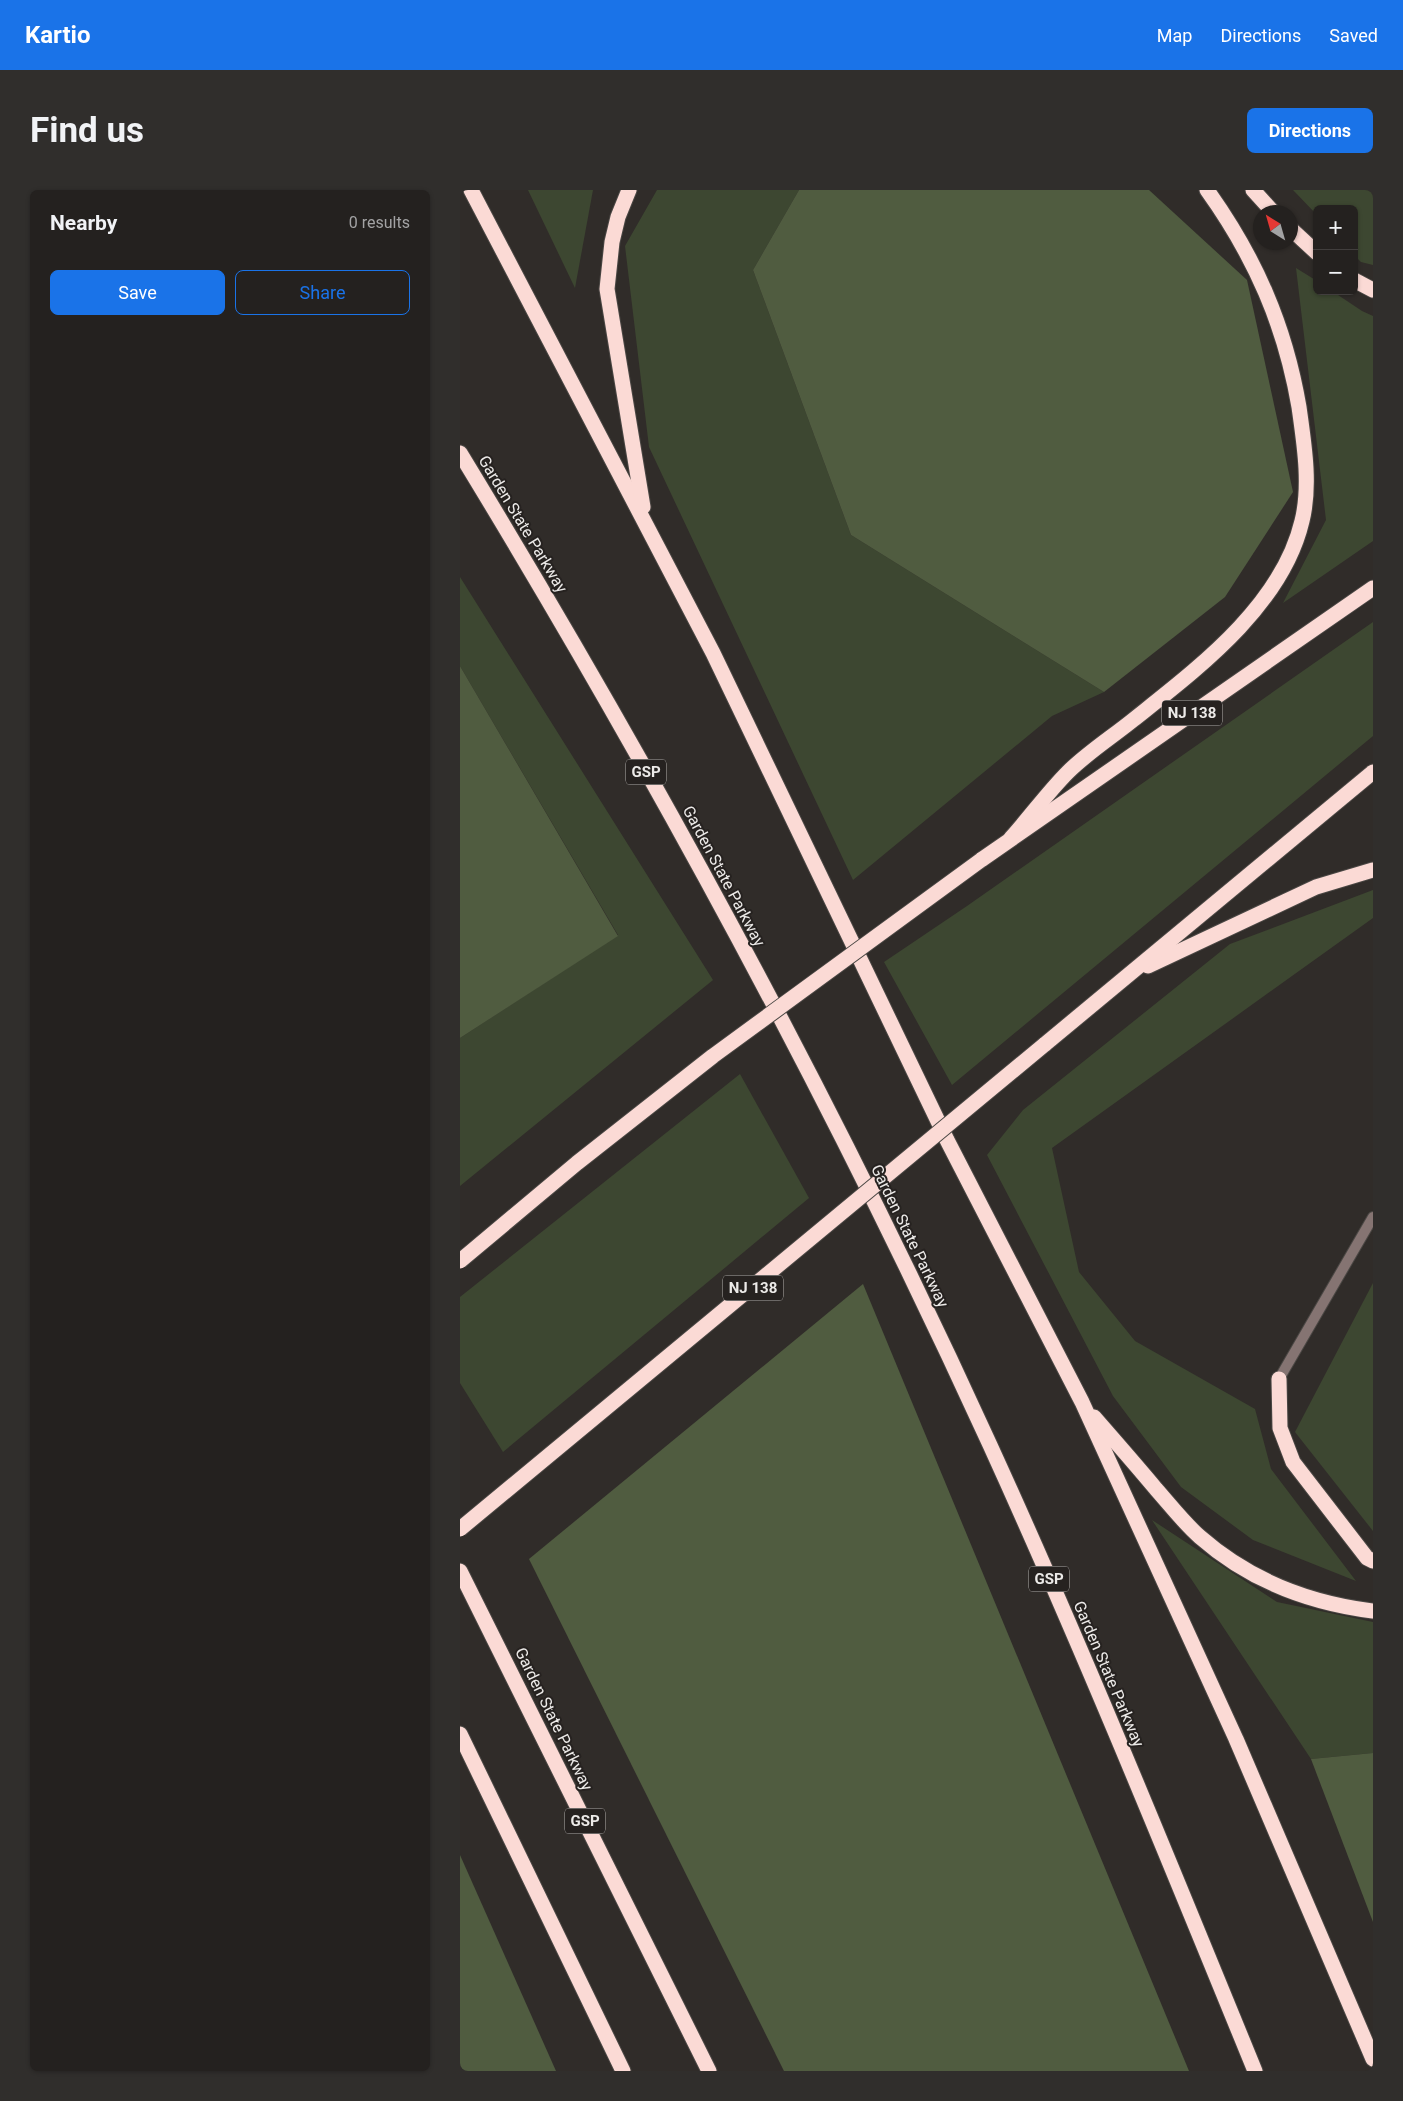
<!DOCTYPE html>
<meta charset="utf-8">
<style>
:root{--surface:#24211f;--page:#302e2c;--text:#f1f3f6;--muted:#a3a3a4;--line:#413e3d;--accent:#1a73e8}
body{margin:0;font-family:Roboto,sans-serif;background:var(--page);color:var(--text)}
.controls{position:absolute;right:15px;top:15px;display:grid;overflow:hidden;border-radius:8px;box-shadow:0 1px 4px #0004}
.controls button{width:45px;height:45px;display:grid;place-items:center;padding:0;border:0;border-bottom:1px solid var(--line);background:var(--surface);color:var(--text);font:25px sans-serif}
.compass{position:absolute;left:793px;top:15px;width:45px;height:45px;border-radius:50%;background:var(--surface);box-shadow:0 1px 4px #0004;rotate:323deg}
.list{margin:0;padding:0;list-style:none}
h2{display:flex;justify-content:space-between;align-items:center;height:65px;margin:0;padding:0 20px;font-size:21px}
h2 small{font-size:16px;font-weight:400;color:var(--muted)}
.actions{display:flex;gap:10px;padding:15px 20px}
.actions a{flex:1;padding:11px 0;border:1px solid var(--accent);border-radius:8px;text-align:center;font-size:18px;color:var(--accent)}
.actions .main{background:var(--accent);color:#fff}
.map{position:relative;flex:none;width:913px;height:1881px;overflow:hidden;border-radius:8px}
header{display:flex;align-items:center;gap:30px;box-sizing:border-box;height:70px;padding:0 25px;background:var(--accent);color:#fff}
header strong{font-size:24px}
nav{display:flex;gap:28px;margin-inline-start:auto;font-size:18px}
.intro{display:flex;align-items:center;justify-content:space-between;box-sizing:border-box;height:120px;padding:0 30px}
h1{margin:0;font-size:35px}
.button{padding:12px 22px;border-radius:8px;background:var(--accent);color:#fff;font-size:18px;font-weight:700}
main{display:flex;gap:30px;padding:0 30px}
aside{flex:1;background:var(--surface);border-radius:8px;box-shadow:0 1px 4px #0004}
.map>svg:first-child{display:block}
</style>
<header>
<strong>Kartio</strong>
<nav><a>Map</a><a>Directions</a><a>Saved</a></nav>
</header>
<div class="intro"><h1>Find us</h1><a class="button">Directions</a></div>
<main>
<aside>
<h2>Nearby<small>0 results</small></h2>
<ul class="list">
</ul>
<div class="actions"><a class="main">Save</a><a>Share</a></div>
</aside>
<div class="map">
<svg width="913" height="1881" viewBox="0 0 913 1881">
<rect width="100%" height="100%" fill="#302c29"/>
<g fill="#3d4731">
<polygon points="68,0 133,0 115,98"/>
<polygon points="197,0 339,0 293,80 391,345 644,502 592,526 393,690 189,257 165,56"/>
<polygon points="833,0 913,0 913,75 901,72 894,65 894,19 857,19 857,25"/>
<polygon points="836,78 857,91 857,101 872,101 902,121 913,126 913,351 823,413 866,330"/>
<polygon points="0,387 253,790 0,996 0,848 158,745 0,476"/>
<polygon points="913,432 913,546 492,895 424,772 507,716"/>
<polygon points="913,700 913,728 592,958 619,1082 675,1151 795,1219 811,1279 896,1391 793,1350 721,1297 653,1206 527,965 563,920 770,754"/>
<polygon points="280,884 349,1008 43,1262 0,1193 0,1107"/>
<polygon points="913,1093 913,1341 835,1242"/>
<polygon points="692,1330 817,1412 913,1432 913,1563 851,1569"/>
</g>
<g fill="#505c40">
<polygon points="339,0 689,0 787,90 833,302 765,407 644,502 391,345 293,80"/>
<polygon points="0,476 158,746 0,848"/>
<polygon points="403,1094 729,1881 324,1881 69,1369"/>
<polygon points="913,1563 913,1732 851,1569"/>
<polygon points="0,1665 96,1881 0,1881"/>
</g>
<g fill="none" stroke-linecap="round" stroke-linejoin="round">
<g stroke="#4a4744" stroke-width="12">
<polyline id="service" points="819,1189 913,1027"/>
</g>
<g stroke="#4a4744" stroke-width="17">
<g id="motorway">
<polyline points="11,0 253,463 487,950 622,1212 776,1549 913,1869"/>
<polyline points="169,0 158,27 152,52 147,99 183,317"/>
<polyline points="793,0 813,22"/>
<polyline points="831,39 857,63"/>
<polyline points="894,90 913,100"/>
<path d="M0,263C195,583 374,913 530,1255C624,1461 709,1671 795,1881"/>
<path d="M551,648C570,627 588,602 608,582C627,563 652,547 673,530C737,479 822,416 842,331C851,295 844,253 839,217C825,135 795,67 747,0"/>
<polyline points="521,670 913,398"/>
<polyline points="688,776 856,697 913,680"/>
<polyline points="584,855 913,582"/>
<polyline points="819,1189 820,1238 833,1272 907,1368 913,1371"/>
<path d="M634,1227C655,1251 676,1275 696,1299C711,1316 724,1333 740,1347C789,1390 849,1413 913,1421"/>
<polyline points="0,1381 249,1881"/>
<polyline points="0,1544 163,1881"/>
</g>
</g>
<use href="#service" stroke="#857472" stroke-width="10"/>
<use href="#motorway" stroke="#fbdad5" stroke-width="15"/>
<g stroke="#4a4744" stroke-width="17" stroke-linecap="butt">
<g id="motorway-bridge">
<polyline points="0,1071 117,973 253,866 521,670"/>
<polyline points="0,1339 584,855"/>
</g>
</g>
<use href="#motorway-bridge" stroke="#fbdad5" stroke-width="15"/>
</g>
<g text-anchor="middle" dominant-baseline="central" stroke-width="4" stroke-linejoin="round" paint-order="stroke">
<g fill="#262220" stroke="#b1aeac" stroke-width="1">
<rect x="702" y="510.5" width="60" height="25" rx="4"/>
<rect x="166" y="569.5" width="40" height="25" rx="4"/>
<rect x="263" y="1085.5" width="60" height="25" rx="4"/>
<rect x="569" y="1376.5" width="40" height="25" rx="4"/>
<rect x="105" y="1618.5" width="40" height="25" rx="4"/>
</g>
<g font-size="15" font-weight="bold" fill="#eceae8">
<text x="732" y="523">NJ 138</text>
<text x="186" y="582">GSP</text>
<text x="293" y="1098">NJ 138</text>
<text x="589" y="1389">GSP</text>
<text x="125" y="1631">GSP</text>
</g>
<g font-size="16" fill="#eceae8" stroke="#262220">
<text transform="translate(63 334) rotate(59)">Garden State Parkway</text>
<text transform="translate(264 686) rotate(62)">Garden State Parkway</text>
<text transform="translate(450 1046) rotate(64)">Garden State Parkway</text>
<text transform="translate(649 1484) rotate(67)">Garden State Parkway</text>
<text transform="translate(94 1529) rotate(64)">Garden State Parkway</text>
</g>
</g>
</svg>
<div class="controls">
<button>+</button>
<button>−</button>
</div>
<svg class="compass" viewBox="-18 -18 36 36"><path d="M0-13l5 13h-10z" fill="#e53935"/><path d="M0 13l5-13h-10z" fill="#a3a3a4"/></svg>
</div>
</main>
